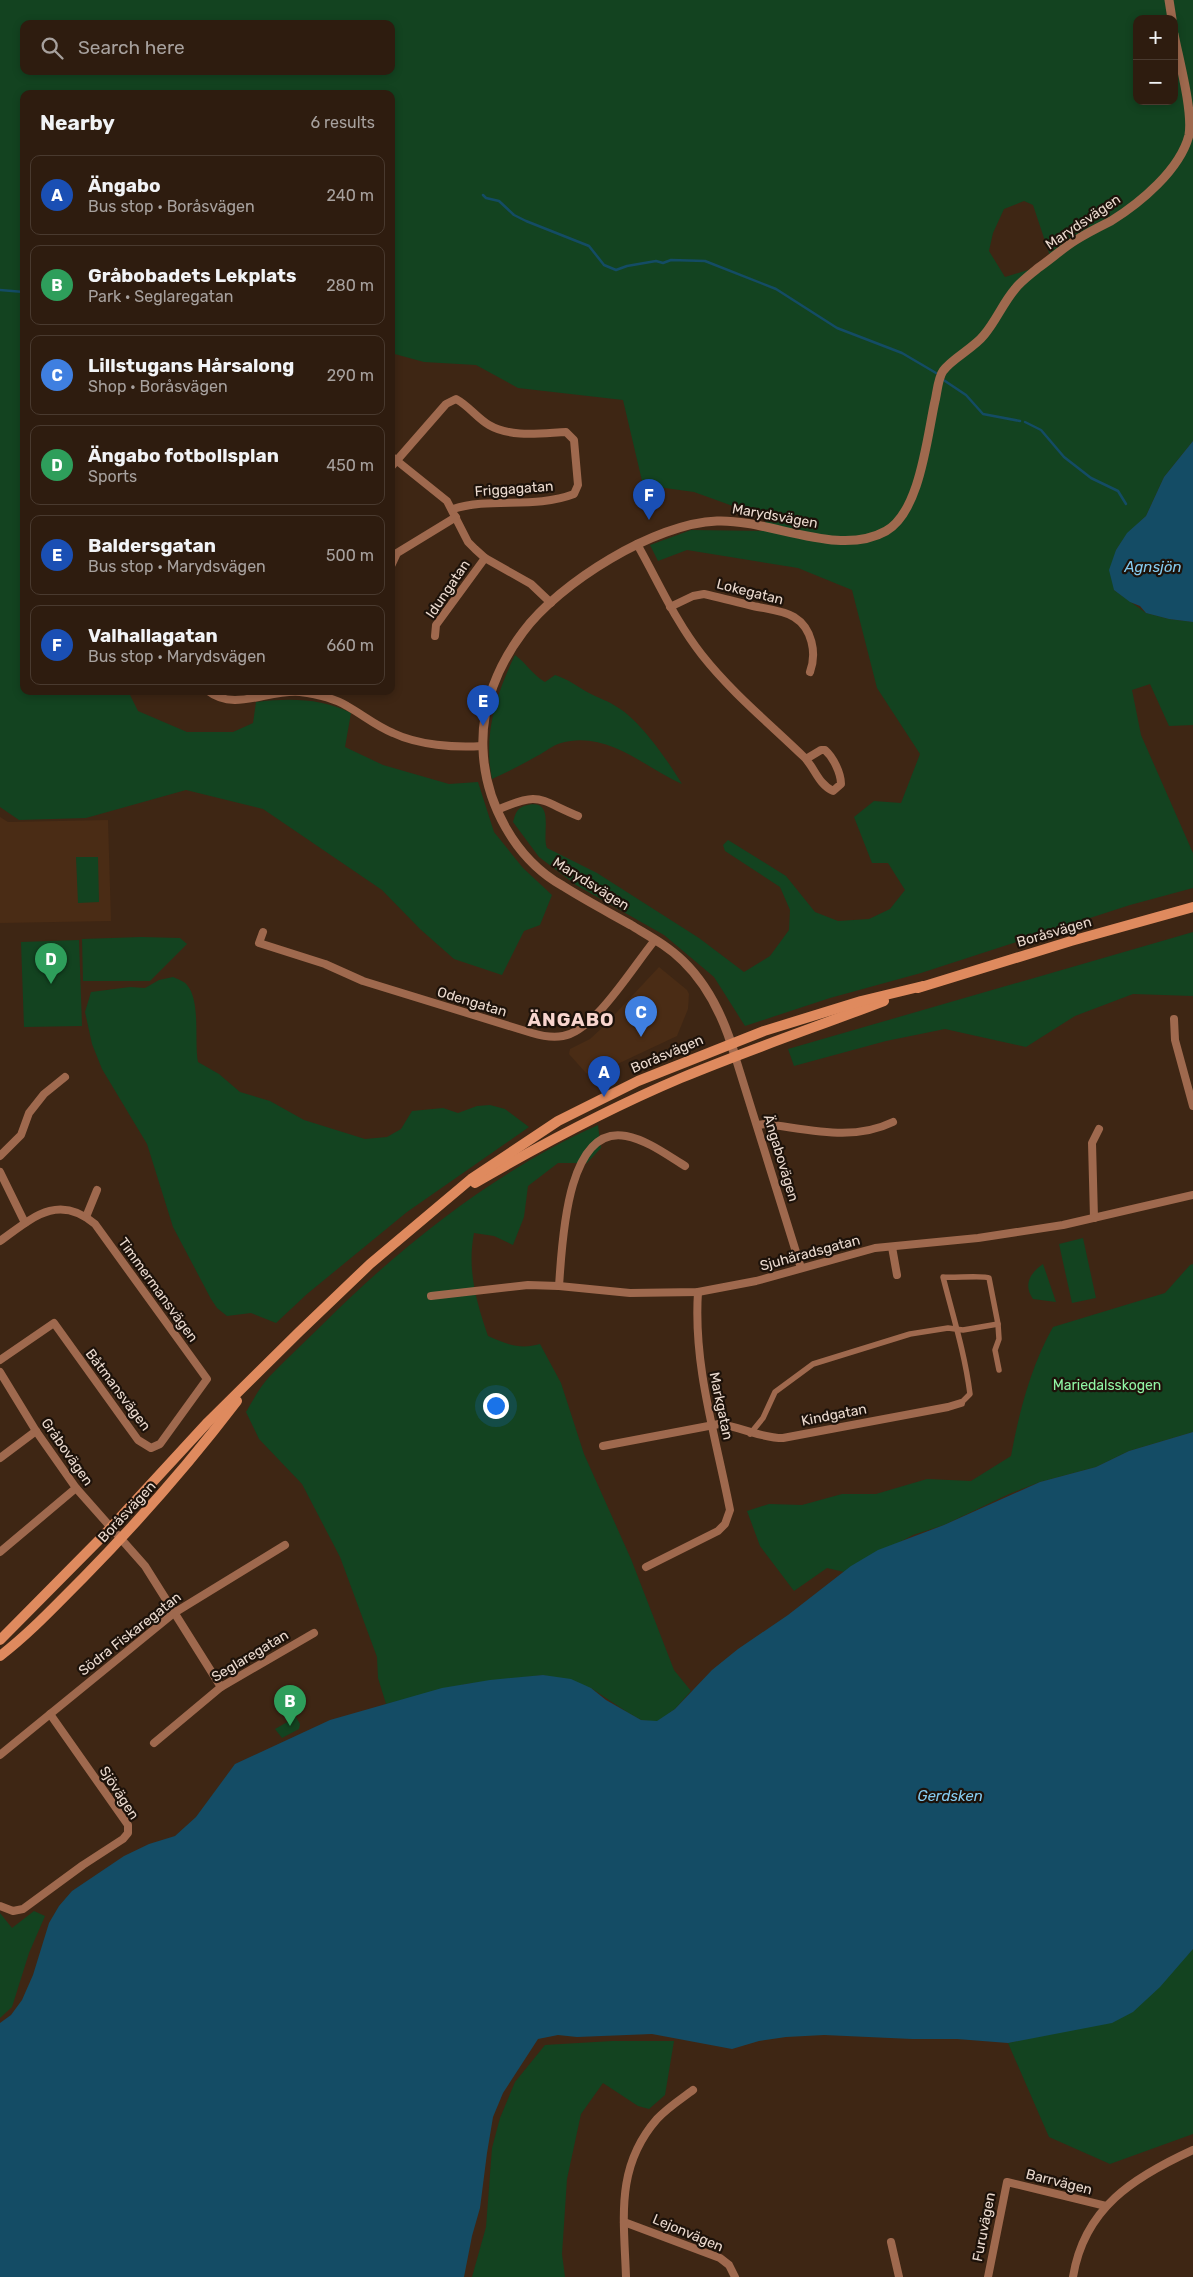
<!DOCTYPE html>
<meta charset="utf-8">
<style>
:root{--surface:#2e1c0f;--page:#3a291d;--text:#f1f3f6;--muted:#a7a19e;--line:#493a2f;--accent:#8bbbb9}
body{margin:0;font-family:Rubik,sans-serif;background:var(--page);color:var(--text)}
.controls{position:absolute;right:15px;top:15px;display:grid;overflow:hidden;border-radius:10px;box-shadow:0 2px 8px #0003}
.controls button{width:45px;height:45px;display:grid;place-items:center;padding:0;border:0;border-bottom:1px solid var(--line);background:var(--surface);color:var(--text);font:25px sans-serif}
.you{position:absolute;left:495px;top:1405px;width:18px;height:18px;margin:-12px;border:4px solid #fff;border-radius:50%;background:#1a73e8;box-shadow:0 0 0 8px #1a73e833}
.badge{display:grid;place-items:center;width:32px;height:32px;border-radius:50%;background:var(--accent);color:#fff;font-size:16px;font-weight:700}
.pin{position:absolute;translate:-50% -41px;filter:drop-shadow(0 1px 2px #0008)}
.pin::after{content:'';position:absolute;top:26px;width:18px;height:15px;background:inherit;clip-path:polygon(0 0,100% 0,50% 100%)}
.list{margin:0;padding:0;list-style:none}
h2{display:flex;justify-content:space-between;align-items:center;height:65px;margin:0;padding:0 20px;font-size:21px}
h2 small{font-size:16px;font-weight:400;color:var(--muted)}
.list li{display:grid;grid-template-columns:32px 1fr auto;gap:15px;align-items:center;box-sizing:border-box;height:80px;margin:0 10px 10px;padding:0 10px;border:1px solid var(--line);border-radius:10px}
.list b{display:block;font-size:19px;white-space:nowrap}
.list p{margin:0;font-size:16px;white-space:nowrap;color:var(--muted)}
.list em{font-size:16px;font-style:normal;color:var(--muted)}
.icon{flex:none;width:28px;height:28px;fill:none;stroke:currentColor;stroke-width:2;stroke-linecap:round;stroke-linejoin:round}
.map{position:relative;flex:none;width:1193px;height:2277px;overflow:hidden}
.search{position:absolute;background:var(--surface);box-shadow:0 2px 8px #0003;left:20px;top:20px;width:375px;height:55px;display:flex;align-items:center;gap:12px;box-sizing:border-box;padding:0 18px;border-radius:10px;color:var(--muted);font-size:19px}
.panel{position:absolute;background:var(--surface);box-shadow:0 2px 8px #0003;left:20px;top:90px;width:375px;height:605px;border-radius:10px}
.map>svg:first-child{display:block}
</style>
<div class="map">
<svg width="1193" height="2277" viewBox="0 0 1193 2277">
<rect width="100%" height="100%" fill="#3e2614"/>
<g fill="#4a2c15">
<polygon points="0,817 8,822 108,820 111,921 0,923"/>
<polygon points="659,967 687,990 689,994 688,1009 677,1036 592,1076 586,1073 569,1054 570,1049 590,1039 603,1027"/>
</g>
<g fill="#134320" fill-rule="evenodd">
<path d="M0,0H1193V441L1164,477L1146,516L1127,534L1116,550L1114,590L1146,613L1169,619L1193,622V725L1169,726L1150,684L1132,690L1141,735L1193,853V888L1130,905L921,973L830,998L745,1026L714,977L664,935L576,885L539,857L513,822C515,815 516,809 524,806C557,796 541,834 547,848L597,873L699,938L744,972L770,956L789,930L790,910L780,887L725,851L723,845L728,840L786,876L815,912L838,921L869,919L890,909L905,890L888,863H872L854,817L874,801L901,803L920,754L877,688L852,590L798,568L687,550L658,561L650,545L691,530L764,531L766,518L694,492L643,485L623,400L518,388L476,365L424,362L391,353V94H24V691H128L138,711L187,732H233L253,723L256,702C290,698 321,698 351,713L345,747L383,765L449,784L478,782L494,832L523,868L552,895L540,925L524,931L502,975L454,959L420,929L382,890L263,809L186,790L86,818L19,820L0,807ZM1137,19H1174V101H1137ZM24,24H391V71H24ZM1024,201L1033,205L1050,256L1028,270L1005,277L989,251L993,233L1004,209Z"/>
<path d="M515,655C526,663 533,675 545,682L555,675C568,679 578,687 589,693C598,698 609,701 617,707C640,720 668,761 682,784C644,767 607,730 561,743C553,745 545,752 537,756C523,764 508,772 492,779C483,735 496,694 515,655Z"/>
<polygon points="76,857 98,857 99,902 78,903"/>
<polygon points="1193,932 1193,996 1133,994 1075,1016 1026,1047 945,1029 886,1041 794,1066 788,1049"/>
<polygon points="141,937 180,938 187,944 150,981 83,981 82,939"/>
<polygon points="79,940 82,1026 24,1027 21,942"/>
<path d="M173,977C177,979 184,981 187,985C201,1001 194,1042 198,1062L219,1074L240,1092L270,1101L304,1120L365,1139L387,1137L401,1129L412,1111L443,1108L458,1113L477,1106L490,1105L505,1109L529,1127L407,1212L307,1294L276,1323L251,1313L227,1316L217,1308L211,1299L173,1227L147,1144L102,1069L92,1044L85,1012L91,992L130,987L145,988L159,980Z"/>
<path d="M598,1125L601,1148L587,1163H558L528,1186L524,1217L513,1245L494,1236L474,1233C467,1269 476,1301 488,1336C506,1344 520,1350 540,1344L561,1383L584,1454L631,1559L674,1670L691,1691L675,1709L657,1722L641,1720L627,1712L591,1688L543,1675L466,1684L386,1704L378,1678L377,1657L340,1557L302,1484L259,1439L246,1412C253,1400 260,1387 269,1377C286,1359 305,1342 323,1324C402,1245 495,1171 598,1125Z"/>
<polygon points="1083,1238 1096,1298 1072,1303 1059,1244"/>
<path d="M1043,1264L1056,1302L1033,1299C1023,1285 1030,1273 1043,1264Z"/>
<path d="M1193,1264V1432L1129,1451L1096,1467L1040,1482L1009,1494L944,1525L913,1535L844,1572L827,1568L794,1591L760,1546L747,1511L769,1504L802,1505L842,1494H876L927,1479L971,1481L1011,1456C1019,1412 1031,1366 1053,1327L1165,1293L1190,1265Z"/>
<polygon points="296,1717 300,1724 299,1729 282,1738 275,1729"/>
<polygon points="34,1911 45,1916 29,1953 12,2007 0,2018 0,1913 12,1928"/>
<polygon points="1193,1949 1193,2134 1110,2164 1049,2137 1008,2043 1044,2035 1179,1963"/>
<polygon points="612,2041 674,2041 665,2095 649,2109 638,2106 603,2083 581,2114 567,2179 562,2254 565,2277 472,2277 486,2227 492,2148 500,2118 515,2082 545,2045"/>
</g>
<g fill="#144c65">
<polygon points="1193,441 1193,622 1169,619 1146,613 1140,606 1130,602 1114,590 1109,570 1116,550 1127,533 1146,516 1164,477"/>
<polygon points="1193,1432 1193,1949 1160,1987 1133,2012 1112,2023 1008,2043 957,2039 912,2039 824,2035 786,2037 759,2041 732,2049 652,2034 577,2037 558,2035 538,2039 503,2093 493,2117 487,2153 480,2208 472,2236 464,2277 0,2277 0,2023 11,2015 22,2000 33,1975 49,1923 59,1906 72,1891 124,1856 149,1844 175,1836 196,1817 235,1764 330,1720 442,1688 490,1680 543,1675 571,1679 591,1688 606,1700 641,1720 657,1721 675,1709 712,1670 738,1649 788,1615 851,1566 878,1550 944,1525 1040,1482 1096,1467 1129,1451"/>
</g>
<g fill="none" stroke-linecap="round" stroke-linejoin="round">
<g stroke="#144c65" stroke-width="2.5">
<polyline points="483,195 486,198 499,201 514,215 526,221 589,246 604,265 616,270 627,266 656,261 663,263 671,260 705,261 776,289 837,328 902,353 936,373"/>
<polyline points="0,290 24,292"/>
<polyline points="942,379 966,395 983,414 1020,421"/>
<polyline points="1025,422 1041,430 1064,457 1091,478 1118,491 1126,504"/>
</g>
<g stroke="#9f694e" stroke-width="5.5">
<polyline points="998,1324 999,1339 995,1350 999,1370"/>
<path d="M750,1434L763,1418L775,1392L813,1364L910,1334L948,1328L963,1330L998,1324L989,1278C985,1275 953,1278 943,1277C953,1316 965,1354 970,1394L961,1403"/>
</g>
<g stroke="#9f694e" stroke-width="8">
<polyline points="391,456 447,501 468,542 475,549 485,558 531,584 551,603"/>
<path d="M391,467L446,404L456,399C469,406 477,418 489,425C511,438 542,433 566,432L574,440L578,485L574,494C535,509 491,497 453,509"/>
<path d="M637,544C658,581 675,621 702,655C732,693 770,724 804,757C815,768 818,784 833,791L841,784C841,773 833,757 825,750H821L806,759"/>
<polyline points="391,566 397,553 456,517"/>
<path d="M670,607L693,596L704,594C721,598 737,602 753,606C766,609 782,610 794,617C812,628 817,653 810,672"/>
<polyline points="435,636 436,625 485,558"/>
<path d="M208,691C234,712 269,689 300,692C315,694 334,698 347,706C363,715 376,726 393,733C418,745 455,748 482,746"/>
<path d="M497,810C541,791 537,799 578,816"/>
<path d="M263,932L259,943L325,964L363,981L532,1033C542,1036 552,1038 563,1036C595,1031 634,965 655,940"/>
<polyline points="1174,1019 1175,1040 1193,1106"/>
<polyline points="735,1056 801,1268"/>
<path d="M758,1125L765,1124C808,1129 852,1142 893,1122"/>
<polyline points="0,1156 21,1135 29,1113 44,1094 65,1077"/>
<polyline points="0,1172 25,1223"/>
<polyline points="86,1217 97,1190"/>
<polyline points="1094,1218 1092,1143 1099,1129"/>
<path d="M0,1241C32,1218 58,1193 95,1224L207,1379L160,1444L151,1448L138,1440L54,1323L0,1360"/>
<polyline points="892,1247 897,1275"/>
<path d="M559,1286C562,1249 565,1124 626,1136C647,1140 667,1155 685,1166"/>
<polyline points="431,1296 528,1285 559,1286 630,1293 698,1292 756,1281 875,1248 978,1238 1063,1225 1193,1195"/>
<polyline points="0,1372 36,1431 76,1488 145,1566 221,1687"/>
<path d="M603,1446L719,1424C742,1427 760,1438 783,1438L948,1407L961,1403"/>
<polyline points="0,1458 36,1431"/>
<polyline points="0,1552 76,1488"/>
<path d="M646,1567L718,1531L725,1524L730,1510C716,1437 693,1366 698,1292"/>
<polyline points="154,1743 221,1687 314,1633"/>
<polyline points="0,1755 174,1613 285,1545"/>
<polyline points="0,1906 13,1911 23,1909 83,1865 123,1839 128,1833 128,1825 50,1714"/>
<polyline points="624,2222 720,2258 729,2265 735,2277"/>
<polyline points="891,2242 899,2277"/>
<path d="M626,2277C624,2218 615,2167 657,2119C667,2108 681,2099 693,2090"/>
<polyline points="988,2277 1007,2182 1106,2206"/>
<path d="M1073,2277C1084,2208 1134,2177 1193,2150"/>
</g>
<g stroke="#9f694e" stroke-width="9">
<polyline points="1169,0 1172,19"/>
<path d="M735,1056C725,1021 710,987 683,961C668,946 649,936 631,925C608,912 585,900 563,886C515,859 485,803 483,749C481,706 498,665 523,632C559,583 655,523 717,521C770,519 838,558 886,531C920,512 927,437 935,401C937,393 938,378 943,371C951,359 974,348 984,335C996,321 1003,303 1015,289C1021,281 1031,274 1038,268C1051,259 1063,248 1076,240C1087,233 1099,227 1111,221C1140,203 1180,170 1189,135C1193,111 1179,60 1174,34"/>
</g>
<g stroke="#df8a5e" stroke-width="10">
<polyline points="918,988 1071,941 1193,907"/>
<path d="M475,1183C542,1144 610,1108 681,1078C748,1050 816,1027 884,1001"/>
<polyline points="0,1640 102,1537 208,1422 299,1332 370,1264 471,1179 558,1121 638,1081 764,1031 861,1001 923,986"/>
<path d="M0,1656C30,1633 56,1605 83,1578C138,1522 189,1464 237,1401"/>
</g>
</g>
<g text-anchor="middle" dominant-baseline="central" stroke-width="4.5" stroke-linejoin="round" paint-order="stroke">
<g font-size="14" fill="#ebdacf" stroke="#1d120a">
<text transform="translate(1083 222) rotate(-34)">Marydsvägen</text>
<text transform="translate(514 489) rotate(-4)">Friggagatan</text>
<text transform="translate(775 516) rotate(10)">Marydsvägen</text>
<text transform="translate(448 589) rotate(-56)">Idungatan</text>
<text transform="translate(750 592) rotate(14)">Lokegatan</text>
<text transform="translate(591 884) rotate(32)">Marydsvägen</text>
<text transform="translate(1054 932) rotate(-16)">Boråsvägen</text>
<text transform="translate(472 1002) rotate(17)">Odengatan</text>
<text transform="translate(667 1054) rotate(-23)">Boråsvägen</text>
<text transform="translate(781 1158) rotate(73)">Ängabovägen</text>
<text transform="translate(810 1253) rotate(-15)">Sjuhäradsgatan</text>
<text transform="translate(158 1290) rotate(54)">Timmermansvägen</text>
<text transform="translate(118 1390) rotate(53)">Båtmansvägen</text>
<text transform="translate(721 1406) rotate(78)">Markgatan</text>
<text transform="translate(834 1415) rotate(-11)">Kindgatan</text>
<text transform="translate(67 1452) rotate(55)">Gråbovägen</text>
<text transform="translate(127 1512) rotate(-47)">Boråsvägen</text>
<text transform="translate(130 1634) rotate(-38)">Södra Fiskaregatan</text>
<text transform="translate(250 1656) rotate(-31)">Seglaregatan</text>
<text transform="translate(119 1793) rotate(57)">Sjövägen</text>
<text transform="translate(1059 2182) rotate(14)">Barrvägen</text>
<text transform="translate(984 2227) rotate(-79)">Furuvägen</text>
<text transform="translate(688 2233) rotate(23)">Lejonvägen</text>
</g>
<g font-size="14" fill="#90f4a3" stroke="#1d120a">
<text x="1107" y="1385">Mariedalsskogen</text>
</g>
<g font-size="15" font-style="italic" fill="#85cbf0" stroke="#1d120a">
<text x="1153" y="567">Agnsjön</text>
<text x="950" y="1796">Gerdsken</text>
</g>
<g font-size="19" font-weight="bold" letter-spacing="1" fill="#f8d5ce" stroke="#1d120a">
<text x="571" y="1019">ÄNGABO</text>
</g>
</g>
</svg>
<div class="controls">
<button>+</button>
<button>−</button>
</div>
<div class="you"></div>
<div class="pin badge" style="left:604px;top:1097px;background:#1a4fb4">A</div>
<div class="pin badge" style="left:290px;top:1726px;background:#2e9e5b">B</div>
<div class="pin badge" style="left:641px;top:1037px;background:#3f7fe0">C</div>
<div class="pin badge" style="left:51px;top:984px;background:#2e9e5b">D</div>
<div class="pin badge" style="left:483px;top:726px;background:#1a4fb4">E</div>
<div class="pin badge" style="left:649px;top:520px;background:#1a4fb4">F</div>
<div class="search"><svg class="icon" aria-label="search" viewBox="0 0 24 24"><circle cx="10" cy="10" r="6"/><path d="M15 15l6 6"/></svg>Search here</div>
<section class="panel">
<h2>Nearby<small>6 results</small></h2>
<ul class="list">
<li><span class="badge" style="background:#1a4fb4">A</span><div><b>Ängabo</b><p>Bus stop · Boråsvägen</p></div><em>240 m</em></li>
<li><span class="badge" style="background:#2e9e5b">B</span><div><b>Gråbobadets Lekplats</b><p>Park · Seglaregatan</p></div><em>280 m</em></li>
<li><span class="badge" style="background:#3f7fe0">C</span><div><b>Lillstugans Hårsalong</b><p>Shop · Boråsvägen</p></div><em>290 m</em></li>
<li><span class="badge" style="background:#2e9e5b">D</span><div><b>Ängabo fotbollsplan</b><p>Sports</p></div><em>450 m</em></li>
<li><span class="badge" style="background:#1a4fb4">E</span><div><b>Baldersgatan</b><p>Bus stop · Marydsvägen</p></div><em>500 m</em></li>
<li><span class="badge" style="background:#1a4fb4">F</span><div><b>Valhallagatan</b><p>Bus stop · Marydsvägen</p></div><em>660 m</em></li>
</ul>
</section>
</div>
